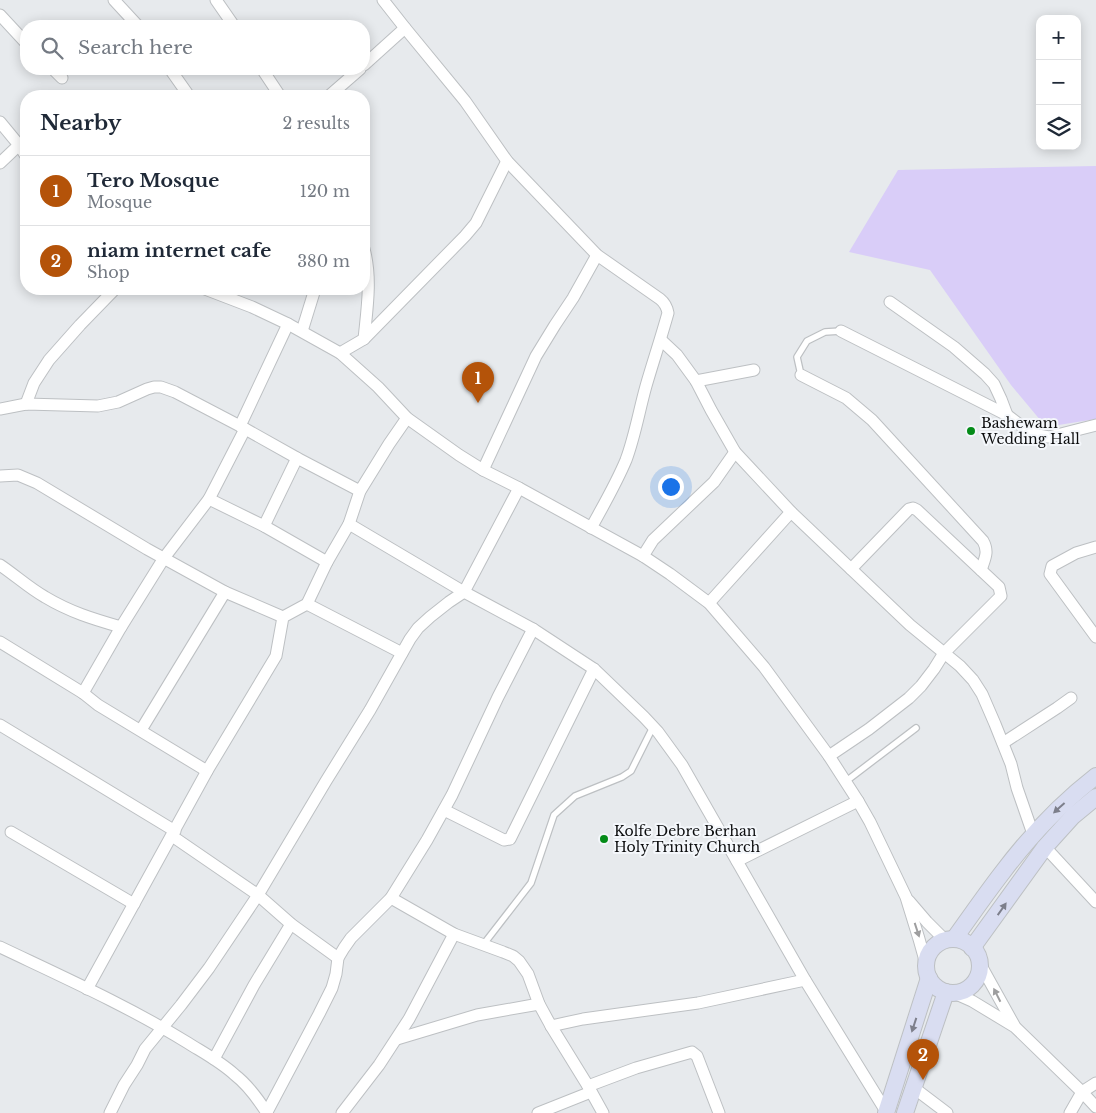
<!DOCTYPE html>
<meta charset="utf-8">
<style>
:root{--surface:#fff;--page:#f6f6f7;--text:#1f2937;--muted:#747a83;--line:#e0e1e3;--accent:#b45309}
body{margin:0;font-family:"Libre Baskerville",serif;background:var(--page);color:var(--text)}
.controls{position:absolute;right:15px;top:15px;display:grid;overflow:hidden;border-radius:10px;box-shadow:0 2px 12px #0003}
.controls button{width:45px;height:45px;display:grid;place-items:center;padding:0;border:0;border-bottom:1px solid var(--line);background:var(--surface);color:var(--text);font:25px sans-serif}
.you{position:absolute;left:670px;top:486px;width:18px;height:18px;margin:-12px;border:4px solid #fff;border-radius:50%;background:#1a73e8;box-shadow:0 0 0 8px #1a73e833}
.badge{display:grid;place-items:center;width:32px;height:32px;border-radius:50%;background:var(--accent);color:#fff;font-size:16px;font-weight:700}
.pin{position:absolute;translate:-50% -41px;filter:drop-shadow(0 1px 2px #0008)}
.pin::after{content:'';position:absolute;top:26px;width:18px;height:15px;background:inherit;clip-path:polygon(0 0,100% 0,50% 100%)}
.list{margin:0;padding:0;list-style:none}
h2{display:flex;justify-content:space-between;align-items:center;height:65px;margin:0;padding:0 20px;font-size:21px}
h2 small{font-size:16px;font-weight:400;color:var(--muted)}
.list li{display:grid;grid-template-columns:32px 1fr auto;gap:15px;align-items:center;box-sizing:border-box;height:70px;padding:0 20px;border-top:1px solid var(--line)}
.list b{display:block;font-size:19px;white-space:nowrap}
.list p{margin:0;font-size:16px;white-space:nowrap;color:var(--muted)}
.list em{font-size:16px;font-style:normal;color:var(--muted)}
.icon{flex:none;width:28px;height:28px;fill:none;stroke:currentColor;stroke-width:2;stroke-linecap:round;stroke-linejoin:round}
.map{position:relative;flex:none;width:1096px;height:1113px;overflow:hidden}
.search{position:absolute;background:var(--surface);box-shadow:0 2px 12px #0003;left:20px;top:20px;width:350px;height:55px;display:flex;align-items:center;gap:12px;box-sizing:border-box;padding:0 18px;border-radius:20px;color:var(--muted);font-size:19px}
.panel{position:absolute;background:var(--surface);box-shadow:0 2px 12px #0003;left:20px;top:90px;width:350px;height:205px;border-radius:20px}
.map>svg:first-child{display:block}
</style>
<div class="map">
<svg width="1096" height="1113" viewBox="0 0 1096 1113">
<rect width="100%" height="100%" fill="#e7eaed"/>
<polygon fill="#d9cdf8" points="1096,166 1096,419 1046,427 1011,385 930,270 849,252 898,170"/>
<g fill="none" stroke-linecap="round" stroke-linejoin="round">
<g stroke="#bdc0c3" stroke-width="8">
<g id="lane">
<polyline points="801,375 797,357 807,341 825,332 841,331"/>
<polyline points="845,782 916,728"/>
<polyline points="483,945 531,883 554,815 575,796 622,777 631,771 653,727"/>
</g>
</g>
<g stroke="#bdc0c3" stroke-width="13">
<g id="street">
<polyline points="114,0 138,26"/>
<polyline points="216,0 234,26"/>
<path d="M383,0L405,28L465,101L507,161L597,255L660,299C665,303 667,307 668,313C661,338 653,362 646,386C639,411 635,436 626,460C616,484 603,506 591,528"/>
<polyline points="0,15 26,43"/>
<polyline points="364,65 405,28"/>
<polyline points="53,69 62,78"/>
<polyline points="170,69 189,96"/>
<polyline points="262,69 280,96"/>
<polyline points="329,96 360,69"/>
<polyline points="0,122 19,145 26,156"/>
<polyline points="0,163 19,145"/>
<path d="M364,249C372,278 367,309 364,339"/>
<polyline points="205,289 252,307 288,324 340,353 378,387 407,418 459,455 483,470 519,488 643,556 670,574 709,603 764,667 829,756 858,801 870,822 906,897 919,939 926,964"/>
<polyline points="890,302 954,347 985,374 994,384 1001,399 1007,415"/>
<polyline points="302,331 315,289"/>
<polyline points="841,331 1007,415 1024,428 1038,435 1049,437 1096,425"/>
<polyline points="661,340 677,355 696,381 711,410 735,452 791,512 910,625 960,666 973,680 982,694 995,724 1011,764 1017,788 1033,834"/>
<polyline points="340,353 364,339 465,236 476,223 507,161"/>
<path d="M801,375L846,398L872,420L983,541C989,552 985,558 981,570"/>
<polyline points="696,381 754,370"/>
<polyline points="26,404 34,383 49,360 80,325 115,289"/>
<polyline points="0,409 26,404 98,406 118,402 147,389 154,387 161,387 175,392 240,426 297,458 360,491"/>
<polyline points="240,426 288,324"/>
<polyline points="483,470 536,356 555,325 573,298 597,255"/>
<polyline points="0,476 18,475 37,483 147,549 225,592 283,617"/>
<polyline points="209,499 264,526 327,562"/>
<polyline points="349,524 464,592 533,629 594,669 644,717 658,732 682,765 805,980 887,1113"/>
<polyline points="264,526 297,458"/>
<polyline points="1096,547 1076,553 1052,566 1050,574 1096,637"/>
<polyline points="643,556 653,540 714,482 735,452"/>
<path d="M0,565C15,575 29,588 45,597C70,612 93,619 121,627"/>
<polyline points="709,603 791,512"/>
<polyline points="307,604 402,653"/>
<polyline points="0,642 83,693 98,705 207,771"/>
<polyline points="83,693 121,627 164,558 209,499 245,429"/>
<polyline points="0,725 175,831"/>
<polyline points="141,730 225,592"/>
<polyline points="1003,743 1057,708 1071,698"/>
<polyline points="829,756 869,729 909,698 921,686 934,669 944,653 1001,596 999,587 917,510 913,508 909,509 851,569"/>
<polyline points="444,810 504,840 510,839 594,669"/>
<polyline points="11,832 134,904"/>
<polyline points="172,836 258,895 291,924 338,958"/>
<polyline points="1045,847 1096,902"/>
<polyline points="737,861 858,801"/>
<polyline points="391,898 454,934 503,952 513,956 519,961 528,974 539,1004 551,1026 588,1086 603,1113"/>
<polyline points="909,901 927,922 945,940"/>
<path d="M0,947C63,977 128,1006 188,1043C204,1053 221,1062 235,1075C248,1085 258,1099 267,1113"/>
<polyline points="979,962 1014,1025"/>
<polyline points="87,989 207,771 276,656 283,617 307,604 327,562 349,524 360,491 389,444 407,418"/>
<polyline points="954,993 972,1001 1015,1027 1082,1092 1096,1107"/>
<polyline points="551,1026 583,1019 698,1003 805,980"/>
<polyline points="397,1039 477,1015 539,1004"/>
<polyline points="214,1059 254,985 291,924"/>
<polyline points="588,1086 636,1068 692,1052 697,1056 719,1113"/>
<polyline points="914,1088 947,1113"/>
<polyline points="267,1112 319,1014 332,988 336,974 338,958 344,948 351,938 391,898 427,840 452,795 498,697 533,629"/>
<polyline points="110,1113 124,1085 137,1065 145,1049 181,1005 209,968 258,895 326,781 370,710 410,639 418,628 430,617 449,602 464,592 519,488"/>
<polyline points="342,1113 379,1065 409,1019 454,934"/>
<polyline points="538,1113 591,1092"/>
<polyline points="1070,1113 1082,1092 1096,1083"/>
</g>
</g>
<g stroke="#bdc0c3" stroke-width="18">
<g id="secondary">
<path d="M954,939C970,917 985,895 1002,873C1029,837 1060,804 1096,776"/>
<circle cx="953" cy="966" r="27"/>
<polyline points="972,948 1045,847 1073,816 1096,797"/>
<polyline points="886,1113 929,978"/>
<polyline points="905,1113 946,992"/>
</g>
</g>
<use href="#lane" stroke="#fff" stroke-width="5.5"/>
<use href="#street" stroke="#fff" stroke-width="11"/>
<use href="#secondary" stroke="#d9ddf1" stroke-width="16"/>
</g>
<defs><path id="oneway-solid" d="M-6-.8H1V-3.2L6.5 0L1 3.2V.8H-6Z" transform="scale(1.25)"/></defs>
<g fill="#7d7f8b">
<use href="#oneway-solid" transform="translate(1059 808) rotate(138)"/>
<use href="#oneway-solid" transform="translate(1002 909) rotate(-55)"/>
<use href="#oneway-solid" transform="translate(914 1025) rotate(108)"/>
</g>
<g fill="#9e9e9f">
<use href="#oneway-solid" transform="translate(917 930) rotate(72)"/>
<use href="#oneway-solid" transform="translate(997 995) rotate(-117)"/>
</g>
<g fill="#048b18" stroke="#f4f7fb" stroke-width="2">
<circle cx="971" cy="431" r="5"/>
<circle cx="604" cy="839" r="5"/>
</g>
<g text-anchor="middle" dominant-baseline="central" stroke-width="4" stroke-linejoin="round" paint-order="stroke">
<g font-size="14" fill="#0c0d0e" stroke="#f4f7fb" text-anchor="start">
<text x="981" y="423">Bashewam<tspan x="981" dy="16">Wedding Hall</tspan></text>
<text x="614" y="831">Kolfe Debre Berhan<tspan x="614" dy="16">Holy Trinity Church</tspan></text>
</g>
</g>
</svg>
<div class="controls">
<button>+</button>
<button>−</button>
<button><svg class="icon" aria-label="layers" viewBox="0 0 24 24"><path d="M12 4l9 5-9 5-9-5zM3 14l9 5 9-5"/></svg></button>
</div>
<div class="you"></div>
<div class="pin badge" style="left:478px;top:403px">1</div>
<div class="pin badge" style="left:923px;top:1080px">2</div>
<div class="search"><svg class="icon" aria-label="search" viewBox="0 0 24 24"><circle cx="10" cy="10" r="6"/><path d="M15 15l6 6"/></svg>Search here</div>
<section class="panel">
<h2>Nearby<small>2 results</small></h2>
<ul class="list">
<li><span class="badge">1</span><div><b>Tero Mosque</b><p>Mosque</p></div><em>120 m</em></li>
<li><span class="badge">2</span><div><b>niam internet cafe</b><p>Shop</p></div><em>380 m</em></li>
</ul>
</section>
</div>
